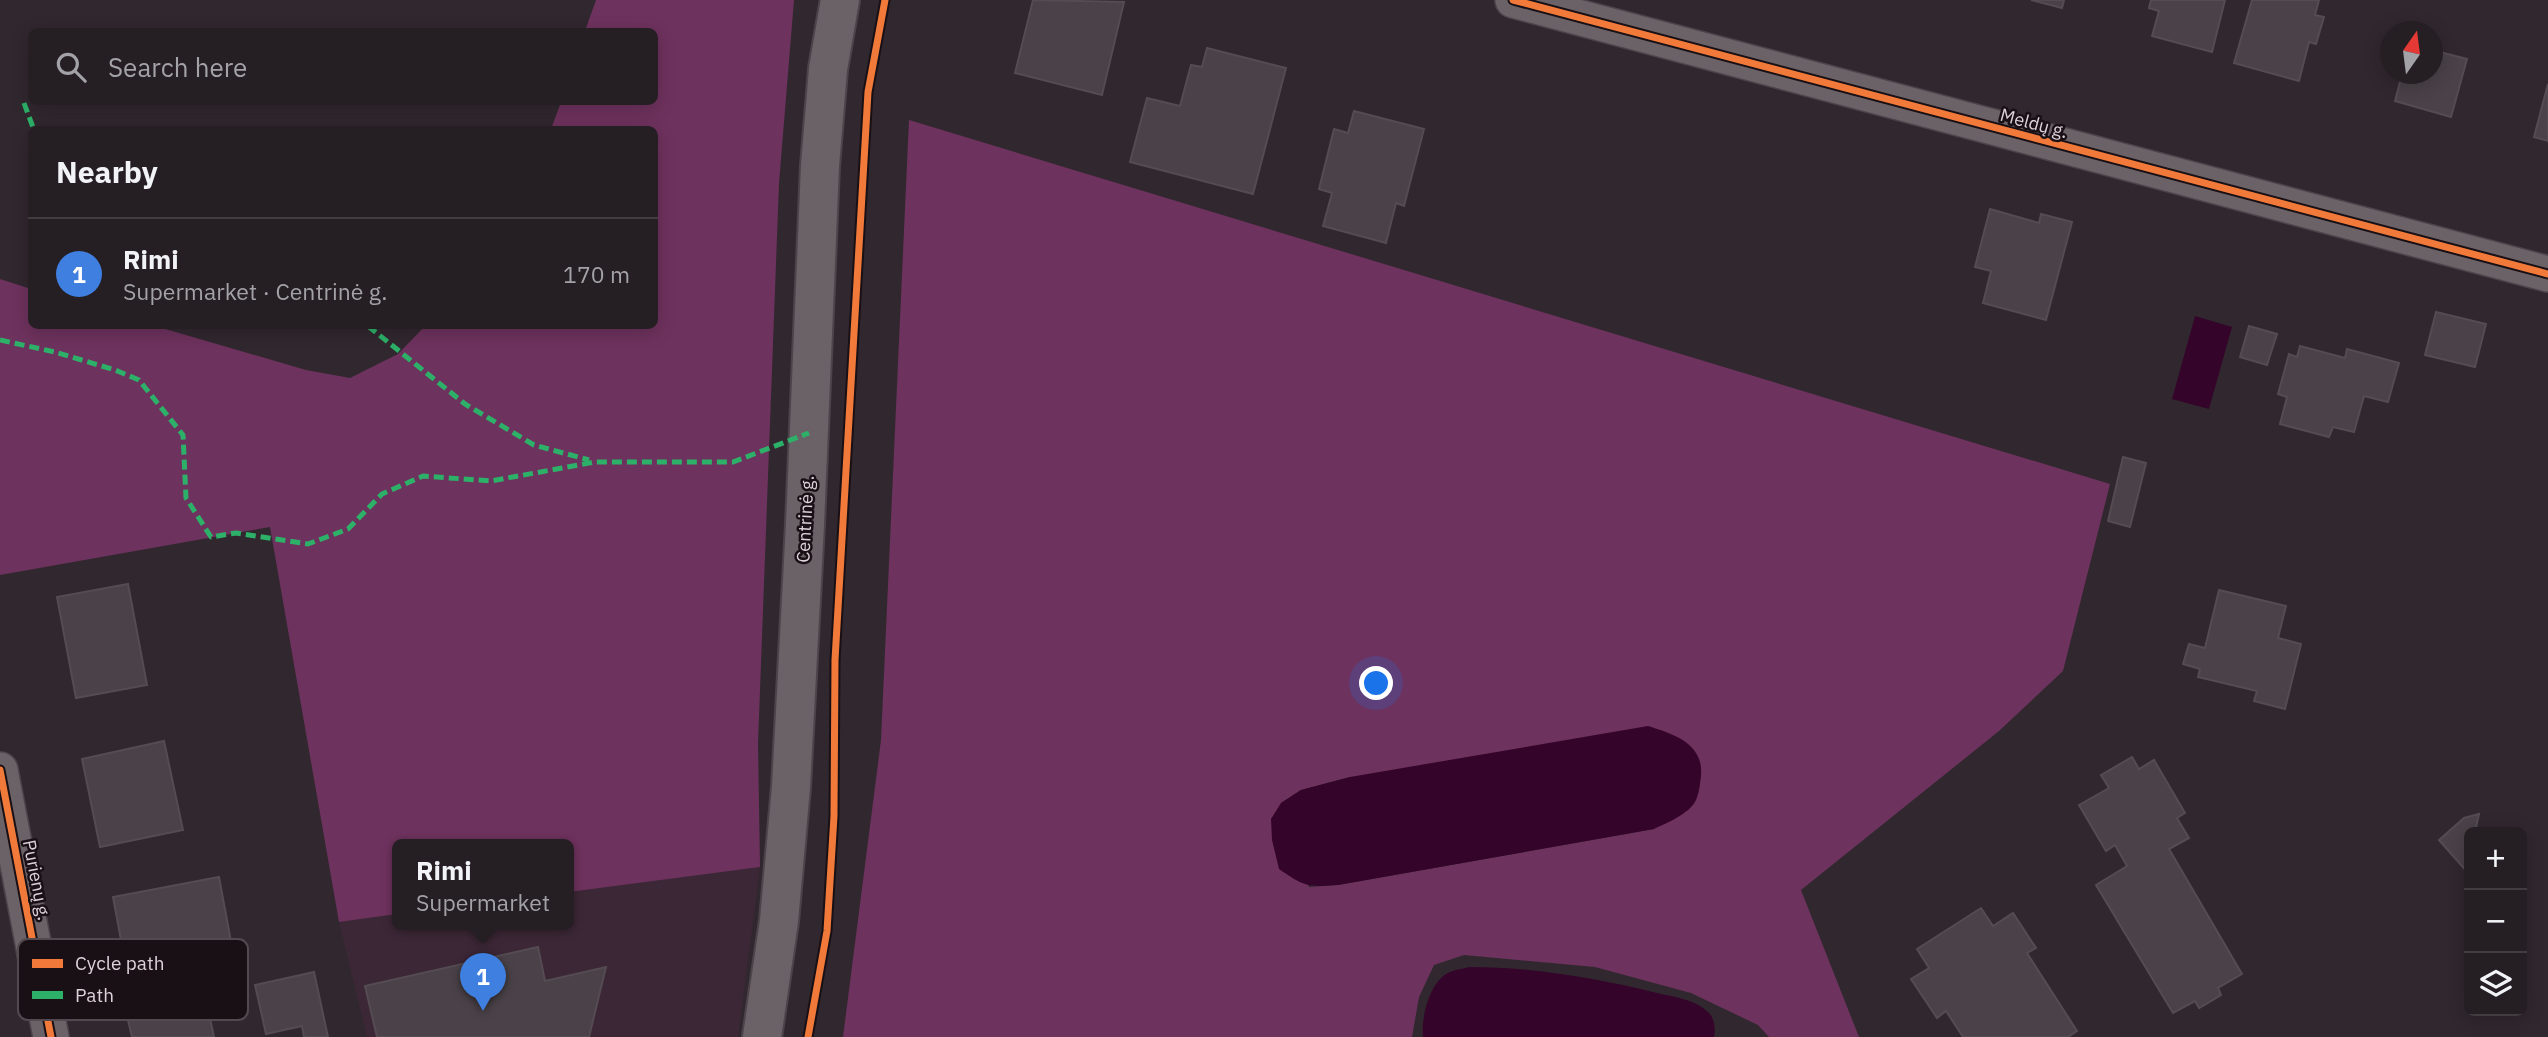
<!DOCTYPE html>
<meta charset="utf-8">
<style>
:root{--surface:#251e23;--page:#312b30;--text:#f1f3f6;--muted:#a3a2a6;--line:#423c41;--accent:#db2777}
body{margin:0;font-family:"IBM Plex Sans",sans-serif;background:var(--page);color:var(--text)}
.controls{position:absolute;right:21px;bottom:21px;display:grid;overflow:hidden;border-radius:10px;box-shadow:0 4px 18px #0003}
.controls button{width:63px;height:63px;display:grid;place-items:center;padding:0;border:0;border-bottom:2px solid var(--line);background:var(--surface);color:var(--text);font:35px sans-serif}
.compass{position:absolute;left:2380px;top:21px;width:63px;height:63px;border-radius:50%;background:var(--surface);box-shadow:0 4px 18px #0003;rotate:14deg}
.you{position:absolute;left:1377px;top:684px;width:24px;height:24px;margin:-18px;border:5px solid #fff;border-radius:50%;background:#1a73e8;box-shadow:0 0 0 10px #1a73e833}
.badge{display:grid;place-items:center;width:46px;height:46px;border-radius:50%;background:var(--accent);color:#fff;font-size:23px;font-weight:700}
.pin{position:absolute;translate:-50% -58px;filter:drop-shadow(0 2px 4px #0008)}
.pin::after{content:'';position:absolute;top:37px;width:24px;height:21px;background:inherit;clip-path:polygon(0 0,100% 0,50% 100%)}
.popup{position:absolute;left:392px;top:839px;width:182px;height:91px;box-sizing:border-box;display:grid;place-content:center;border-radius:10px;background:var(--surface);filter:drop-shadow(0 2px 5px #0005);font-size:23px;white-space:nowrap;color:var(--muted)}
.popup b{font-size:26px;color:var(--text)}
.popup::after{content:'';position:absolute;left:50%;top:100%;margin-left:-14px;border:14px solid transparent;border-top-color:var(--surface)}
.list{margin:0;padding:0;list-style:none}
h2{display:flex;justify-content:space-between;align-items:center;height:91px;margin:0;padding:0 28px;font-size:30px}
h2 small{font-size:23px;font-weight:400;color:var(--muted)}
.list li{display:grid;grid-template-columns:46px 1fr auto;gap:21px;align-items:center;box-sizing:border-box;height:112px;padding:0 28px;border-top:2px solid var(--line)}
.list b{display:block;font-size:26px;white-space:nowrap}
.list p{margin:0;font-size:23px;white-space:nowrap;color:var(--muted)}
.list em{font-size:23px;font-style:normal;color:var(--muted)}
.icon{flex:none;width:38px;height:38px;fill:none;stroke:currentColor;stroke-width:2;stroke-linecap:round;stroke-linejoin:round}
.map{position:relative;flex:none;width:2548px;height:1037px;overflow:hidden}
.search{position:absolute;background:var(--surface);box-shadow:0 4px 18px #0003;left:28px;top:28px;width:630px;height:77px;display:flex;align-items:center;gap:18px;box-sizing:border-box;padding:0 24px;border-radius:10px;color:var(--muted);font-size:26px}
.panel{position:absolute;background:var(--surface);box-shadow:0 4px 18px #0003;left:28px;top:126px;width:630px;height:203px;border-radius:10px}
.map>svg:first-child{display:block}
</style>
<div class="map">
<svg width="2548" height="1037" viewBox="0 0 2548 1037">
<rect width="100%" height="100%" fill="#31282f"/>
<polygon fill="#3c2736" points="760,867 738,1037 367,1037 339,922 397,914 397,925 569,925 569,892"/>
<g fill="#6e325e" fill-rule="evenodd">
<polygon points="596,0 794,0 779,183 758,743 760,867 569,892 569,845 397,845 397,914 339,922 270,527 0,575 0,279 31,289 32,326 155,326 306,370 350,378 398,354 425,326 654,326 654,130 551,129 561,102 654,102 654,32 585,31"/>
<path d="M909,120L2110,484L2063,671L1999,731L1801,890L1859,1037H1769L1758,1025L1691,993L1595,967L1464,955L1434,965L1419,997L1412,1037H843L881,740ZM1350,777L1654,829L1338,885L1309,887L1281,803L1301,790Z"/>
</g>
<g fill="#35042a">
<polygon points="2195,316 2232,327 2209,409 2172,399"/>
<path d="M1648,726C1673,734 1704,743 1701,776C1700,784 1699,795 1695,802C1688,814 1667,823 1654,829L1338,885C1307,887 1305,887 1279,869L1272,840L1271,819L1281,803L1301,790L1350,777Z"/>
<path d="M1469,967C1532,967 1596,978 1657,993C1673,997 1695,999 1708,1012C1714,1017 1716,1029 1714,1037H1423C1421,1018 1429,985 1446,974C1452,970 1462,969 1469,967Z"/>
</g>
<g fill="#4a4248" stroke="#544c52" stroke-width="2">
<polygon points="1033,0 1124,2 1102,95 1015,73"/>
<polygon points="2031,0 2064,0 2062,8"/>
<polygon points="2151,0 2225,0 2212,52 2152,36 2159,11 2149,8"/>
<polygon points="2252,0 2319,0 2315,15 2324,17 2316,44 2309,42 2299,81 2234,63"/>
<polygon points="1207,48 1286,68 1253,194 1130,162 1147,98 1180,106 1191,65 1202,67"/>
<polygon points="2432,50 2467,59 2451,117 2395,101 2402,74 2432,74"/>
<polygon points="2548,84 2548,141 2534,137"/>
<polygon points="1354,111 1424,129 1404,206 1396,203 1386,243 1323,226 1332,193 1319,189 1334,129 1348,133"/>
<polygon points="1990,209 2039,223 2041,214 2072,222 2046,320 1983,303 1991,271 1975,267"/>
<polygon points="2436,312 2486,324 2475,367 2425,355"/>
<polygon points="2249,326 2277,334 2267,365 2240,357"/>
<polygon points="2300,346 2345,358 2347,349 2399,363 2388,402 2364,396 2354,432 2333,427 2329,437 2280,424 2287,397 2278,394 2289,354 2297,357"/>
<polygon points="2123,457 2146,463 2130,527 2108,521"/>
<polygon points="128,584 147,685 76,698 57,597"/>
<polygon points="2219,590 2286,606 2278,638 2301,644 2285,709 2254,701 2257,691 2198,677 2200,669 2183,664 2189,644 2205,648"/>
<polygon points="164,741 183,830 100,847 82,759"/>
<polygon points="2132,757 2139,769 2154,760 2185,813 2177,818 2189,838 2169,849 2242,974 2218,988 2221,995 2199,1008 2195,1001 2173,1013 2096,885 2127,866 2115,845 2106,851 2079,805 2109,788 2101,775"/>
<polygon points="2479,814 2475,832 2469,832 2468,873 2439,840 2464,818"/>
<polygon points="219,877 235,963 129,983 113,897"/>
<polygon points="1981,908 1993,926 2013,913 2036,948 2027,953 2077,1031 2068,1037 1963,1037 1946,1011 1937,1018 1911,979 1929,968 1917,949"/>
<polygon points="538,947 545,981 606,967 589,1037 377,1037 365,986"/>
<polygon points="314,972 328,1037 304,1037 302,1026 266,1034 255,985"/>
<polygon points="207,1004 214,1037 132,1037 128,1020"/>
</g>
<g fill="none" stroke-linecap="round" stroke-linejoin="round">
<g stroke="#4c444a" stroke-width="38">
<g id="street">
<polyline points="1513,0 2548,274"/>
<polyline points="0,770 51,1037"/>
</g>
</g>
<g stroke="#4c444a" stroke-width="42">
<polyline id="secondary" points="762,1037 779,921 791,787 805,524 820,166 828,69 840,0"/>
</g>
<use href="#street" stroke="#6a6267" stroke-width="35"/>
<use href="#secondary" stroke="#6a6267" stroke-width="38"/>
<g stroke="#2db169" stroke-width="5" stroke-dasharray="10 5" stroke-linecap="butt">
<polyline points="24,103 34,130"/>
<polyline points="368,326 465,404 534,445 589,460"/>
<polyline points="0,340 55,352 115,370 139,380 183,435 186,498 211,537 236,533 308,544 348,529 382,494 423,476 491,481 595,462 733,462 809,433"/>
</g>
<g stroke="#181015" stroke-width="11">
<g id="cycleway">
<polyline points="1513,0 2548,274"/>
<polyline points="0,770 51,1037"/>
<polyline points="808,1037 827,931 834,816 835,660 868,92 885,0"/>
</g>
</g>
<use href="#cycleway" stroke="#f17a3a" stroke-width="7"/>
</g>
<g text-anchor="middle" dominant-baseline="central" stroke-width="5" stroke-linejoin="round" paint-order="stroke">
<g font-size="18" fill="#ded2da" stroke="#181015">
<text transform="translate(2034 123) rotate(15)">Meldų g.</text>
<text transform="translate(805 519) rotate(-87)">Centrinė g.</text>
<text transform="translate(37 880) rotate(79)">Purienų g.</text>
</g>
</g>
<rect x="18" y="939" width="230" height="81" rx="10" fill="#181015" stroke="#534a50" stroke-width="2"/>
<rect x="32" y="959" width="31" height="9" fill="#f17a3a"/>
<rect x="32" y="991" width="31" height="8" fill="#2db169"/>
<g font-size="19" fill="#ded2da">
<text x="75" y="970">Cycle path</text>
<text x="75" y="1002">Path</text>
</g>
</svg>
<div class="controls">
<button>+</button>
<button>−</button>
<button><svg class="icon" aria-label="layers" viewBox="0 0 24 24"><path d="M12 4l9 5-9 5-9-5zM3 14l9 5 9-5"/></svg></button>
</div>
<svg class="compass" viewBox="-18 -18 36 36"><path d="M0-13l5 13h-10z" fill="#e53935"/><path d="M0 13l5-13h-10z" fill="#a3a2a6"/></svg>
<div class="you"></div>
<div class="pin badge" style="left:483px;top:1011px;background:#3f7fe0">1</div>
<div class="popup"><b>Rimi</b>Supermarket</div>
<div class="search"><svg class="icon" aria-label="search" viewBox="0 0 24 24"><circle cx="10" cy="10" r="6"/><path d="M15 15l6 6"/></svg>Search here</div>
<section class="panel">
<h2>Nearby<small></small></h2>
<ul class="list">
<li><span class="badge" style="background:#3f7fe0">1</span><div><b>Rimi</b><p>Supermarket · Centrinė g.</p></div><em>170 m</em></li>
</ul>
</section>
</div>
